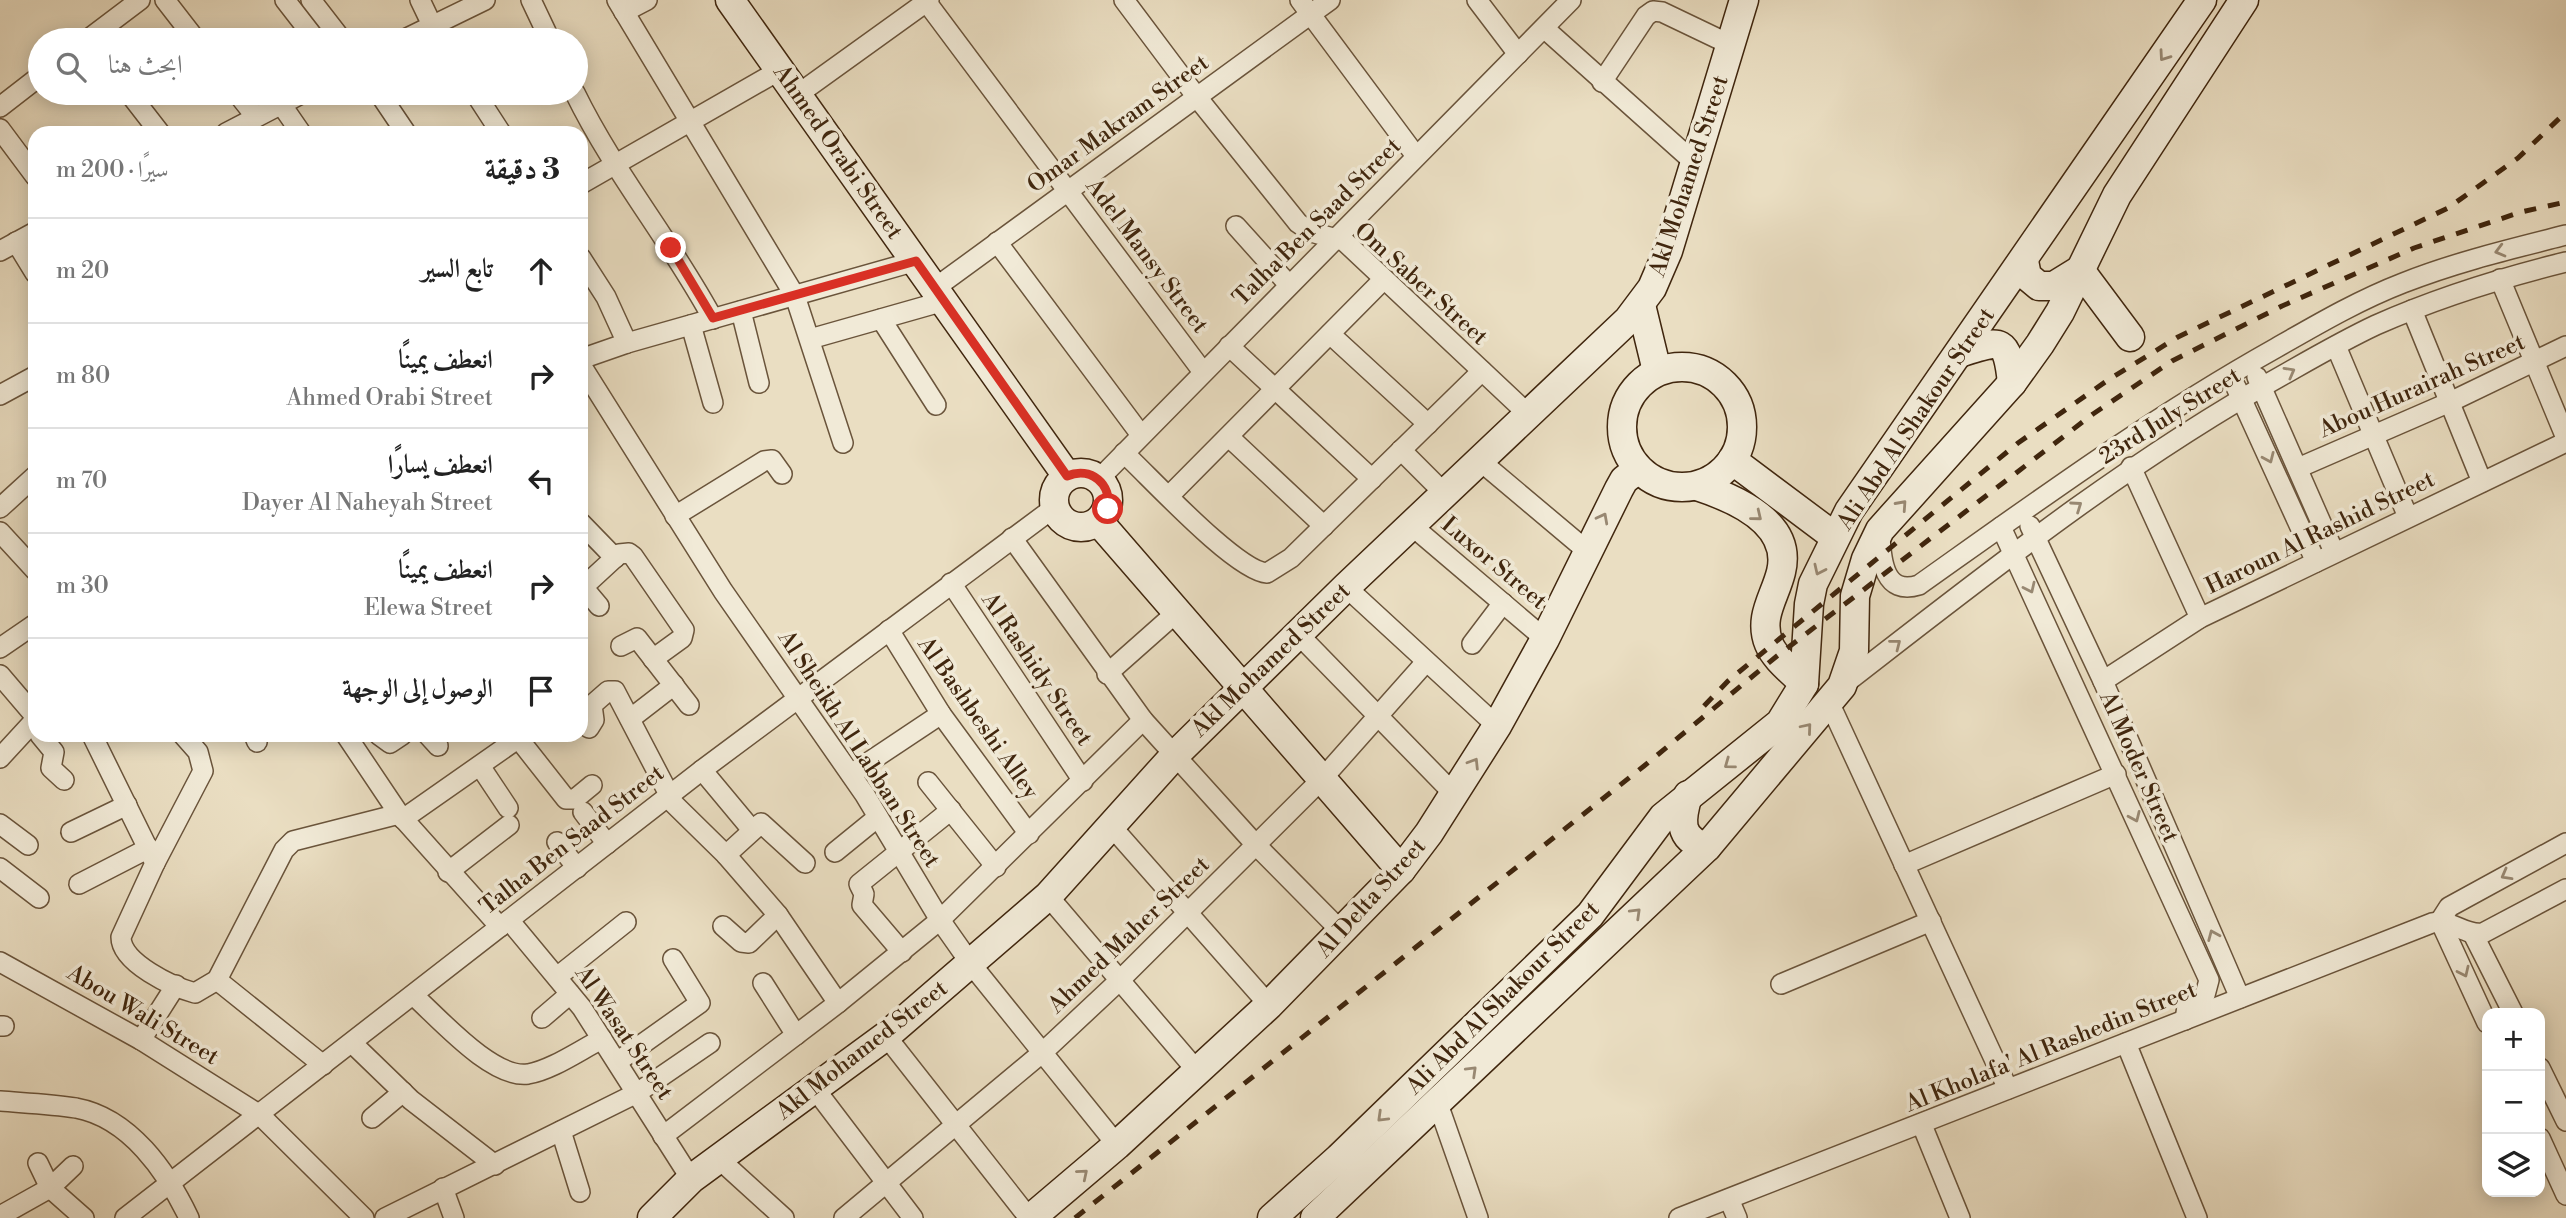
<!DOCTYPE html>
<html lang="ar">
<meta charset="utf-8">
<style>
:root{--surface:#fff;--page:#f6f6f6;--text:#222;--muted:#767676;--line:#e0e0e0}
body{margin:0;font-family:"Libre Bodoni",Amiri,serif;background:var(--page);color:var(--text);direction:rtl}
.controls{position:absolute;right:21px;bottom:21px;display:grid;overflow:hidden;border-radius:14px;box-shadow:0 4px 18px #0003}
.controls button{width:63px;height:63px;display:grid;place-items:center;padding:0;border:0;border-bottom:2px solid var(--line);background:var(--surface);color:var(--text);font:35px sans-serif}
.stop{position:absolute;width:21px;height:21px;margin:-16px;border:5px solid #d93025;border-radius:50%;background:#fff}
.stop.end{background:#d93025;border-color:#fff;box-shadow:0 2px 7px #0008}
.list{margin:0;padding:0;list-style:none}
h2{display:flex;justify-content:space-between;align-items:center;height:91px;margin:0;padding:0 28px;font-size:30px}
h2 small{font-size:23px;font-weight:400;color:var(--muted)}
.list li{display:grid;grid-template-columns:46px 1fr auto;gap:21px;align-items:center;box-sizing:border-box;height:105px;padding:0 28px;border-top:2px solid var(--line)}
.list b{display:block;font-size:26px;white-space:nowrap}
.list p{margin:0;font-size:23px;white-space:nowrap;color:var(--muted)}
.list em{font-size:23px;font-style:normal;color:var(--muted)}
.icon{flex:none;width:38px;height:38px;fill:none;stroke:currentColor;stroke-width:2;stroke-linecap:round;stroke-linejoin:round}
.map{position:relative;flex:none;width:2566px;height:1218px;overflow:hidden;direction:ltr}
.search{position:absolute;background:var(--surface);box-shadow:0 4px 18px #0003;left:28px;top:28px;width:560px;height:77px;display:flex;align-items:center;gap:18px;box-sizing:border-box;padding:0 24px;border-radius:38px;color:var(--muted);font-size:26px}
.panel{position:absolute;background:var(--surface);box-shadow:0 4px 18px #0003;left:28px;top:126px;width:560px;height:616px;border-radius:21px;direction:rtl}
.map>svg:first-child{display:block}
</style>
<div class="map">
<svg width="2566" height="1218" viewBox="0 0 2566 1218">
<rect width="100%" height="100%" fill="#eadec2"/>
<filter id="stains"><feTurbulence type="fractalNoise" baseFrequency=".00286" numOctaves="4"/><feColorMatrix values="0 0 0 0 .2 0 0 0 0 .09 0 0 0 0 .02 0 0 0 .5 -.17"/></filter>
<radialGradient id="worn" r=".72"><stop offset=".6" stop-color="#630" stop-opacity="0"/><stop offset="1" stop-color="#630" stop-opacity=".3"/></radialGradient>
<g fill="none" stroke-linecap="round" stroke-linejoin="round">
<g stroke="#6a543b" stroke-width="22">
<g id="street">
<polyline points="165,0 196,40"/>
<polyline points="285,0 316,40"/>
<polyline points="311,0 342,40"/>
<polyline points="420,0 432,25"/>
<polyline points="531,0 550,40"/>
<polyline points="617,0 795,296 843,443"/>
<polyline points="925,0 1203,372"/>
<polyline points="1124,0 1196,96 1298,223 1311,232 1344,241 1528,414"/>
<polyline points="1300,0 1416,156"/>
<polyline points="1477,0 1518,54"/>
<polyline points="624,12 647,0"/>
<polyline points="434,24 444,40"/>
<polyline points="1544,28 1695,163"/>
<polyline points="87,40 140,0"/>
<polyline points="403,40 485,0"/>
<polyline points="1602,82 1646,16 1653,11 1662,12 1731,45"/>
<polyline points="129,93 160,133"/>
<polyline points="237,93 256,117"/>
<polyline points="379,93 406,133"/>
<polyline points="475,93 501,133"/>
<path d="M575,93C614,173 671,241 713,319"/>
<polyline points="797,95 929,0"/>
<polyline points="281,104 301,133"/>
<polyline points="0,107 40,76"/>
<polyline points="0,129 35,176"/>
<polyline points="226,133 303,93"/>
<polyline points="581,184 780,70"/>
<polyline points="1236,226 1289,285"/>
<polyline points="16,242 35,273"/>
<polyline points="997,242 1141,435"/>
<polyline points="0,251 35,232"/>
<polyline points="581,258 606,297 627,343"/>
<polyline points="2500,279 2566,438"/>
<polyline points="935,288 1330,0"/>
<polyline points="2412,310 2482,482"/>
<polyline points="741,311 759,383"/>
<polyline points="881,319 936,405"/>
<polyline points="691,325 713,403"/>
<polyline points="1330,334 1428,424"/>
<polyline points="810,339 944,301"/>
<polyline points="1229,346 1372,479"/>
<polyline points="2336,346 2408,517"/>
<polyline points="581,359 627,343 916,261"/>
<polyline points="581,365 723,591 865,795 940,920 971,964 1117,1145"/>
<polyline points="2257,377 2334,552"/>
<polyline points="2236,387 2316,562"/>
<polyline points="0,395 35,376"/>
<polyline points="1229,437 1324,526"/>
<polyline points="1401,450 1445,494"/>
<path d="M1124,453C1151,478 1236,571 1267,573L1291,558L1482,371"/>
<polyline points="1479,460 1586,550"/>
<polyline points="2131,467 2200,618"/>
<polyline points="2298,468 2450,402 2566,346"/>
<polyline points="1099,479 1571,0"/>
<polyline points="1169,496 1384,279"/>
<polyline points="0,508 35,476"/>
<polyline points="675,516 764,461 772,460 782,474"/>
<polyline points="581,523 615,558"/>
<polyline points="1411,525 1545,639"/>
<polyline points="2030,526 2103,681 2240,998"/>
<polyline points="2001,527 2209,980 2205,995 2187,1006 2185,1020"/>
<polyline points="0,532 35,570"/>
<path d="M1880,535C1881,560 1884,596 1919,585C2036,502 2151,418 2276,348C2318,324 2359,300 2403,283C2456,262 2511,249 2566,235"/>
<polyline points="1012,538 1143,720 1256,845 1343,933"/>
<polyline points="951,583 1083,781"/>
<polyline points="583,587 599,606"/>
<polyline points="1346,587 1497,726"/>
<polyline points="581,589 619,554 629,553 633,556 684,630 682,638 653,659"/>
<polyline points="889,630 941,714 1029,834"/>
<polyline points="1298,634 1454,794"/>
<polyline points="1472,644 1503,603"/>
<polyline points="621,646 637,638 689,705"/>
<polyline points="0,648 35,624"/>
<polyline points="1107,674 1177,612"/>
<polyline points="0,675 35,716"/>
<polyline points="2103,681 2200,618 2566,442"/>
<path d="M1843,685C1985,575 2125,463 2283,375C2313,358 2344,340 2376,325C2437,298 2501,278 2566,262"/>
<polyline points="1829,702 2008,1089"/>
<polyline points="630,719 674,685"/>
<polyline points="589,728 594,720 592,705 608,691 615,691 674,804 726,855 778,915 838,1003"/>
<polyline points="40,735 54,752 51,768 64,780"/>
<path d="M92,735L155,863L121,937C121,963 173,987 195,993L217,980L284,850L293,841L399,814"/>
<polyline points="254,735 257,742"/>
<polyline points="346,735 399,814 500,927"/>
<polyline points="379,735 390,743 402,735"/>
<polyline points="428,735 438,746"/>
<polyline points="518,738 566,799 575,799 592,785"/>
<polyline points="0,758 35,720"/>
<polyline points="480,766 508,808"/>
<polyline points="702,770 752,830"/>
<polyline points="851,774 941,714"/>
<polyline points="928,782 996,867"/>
<polyline points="583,812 607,844"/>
<polyline points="403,819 523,735"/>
<polyline points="0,824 28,845"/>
<polyline points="1112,827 1269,1005"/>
<polyline points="71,832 127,805"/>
<polyline points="557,842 577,868"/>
<polyline points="835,852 878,817"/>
<polyline points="726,855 761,823 805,863"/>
<polyline points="155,863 203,771 198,752 183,735"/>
<polyline points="1904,865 2116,774"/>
<polyline points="0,868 39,898"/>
<polyline points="448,872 509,825"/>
<polyline points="79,884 149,848"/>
<polyline points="1048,896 1198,1072"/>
<polyline points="509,920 582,1008 691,1179"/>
<polyline points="723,926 741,942 749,943 778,915"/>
<polyline points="2473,934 2513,1013"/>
<polyline points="902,952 862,905 864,894 859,884 951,810"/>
<polyline points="0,962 141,1040 260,1115 364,1218"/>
<polyline points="557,977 626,922"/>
<polyline points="217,980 323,1065"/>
<polyline points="763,983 796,1035"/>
<polyline points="1781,984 1931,921"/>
<path d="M413,995C439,1018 492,1079 528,1074C552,1070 580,1050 602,1039"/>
<polyline points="542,1018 570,994"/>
<polyline points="2487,1023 2440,921 2449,907 2566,843"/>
<polyline points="0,1026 4,1026"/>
<polyline points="886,1036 1029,1218"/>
<polyline points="141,1040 176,985"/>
<polyline points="352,1043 411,1100 495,1165"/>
<polyline points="2126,1043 2197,1218"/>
<polyline points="617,1062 700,1003 673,959"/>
<polyline points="2540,1068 2566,1121"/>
<polyline points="815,1089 913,1218"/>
<path d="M0,1101C25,1103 51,1104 76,1108C130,1118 167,1172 189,1218"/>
<polyline points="1438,1104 1478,1218"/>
<polyline points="372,1118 403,1092"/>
<polyline points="1922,1125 1960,1218"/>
<polyline points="561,1131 580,1192"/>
<polyline points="663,1136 838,1003 940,920 1143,720"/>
<polyline points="2540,1138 2566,1195"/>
<polyline points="719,1159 784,1218"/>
<polyline points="38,1163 50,1188 84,1218"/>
<polyline points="443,1188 454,1218"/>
<polyline points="1729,1199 1737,1218"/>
<polyline points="0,1216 50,1188 73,1166"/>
<polyline points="125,1218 702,770 1055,507"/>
<polyline points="385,1218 637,1093 710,1043"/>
<polyline points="844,1218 1043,1052 1120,980 1322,779 1425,663"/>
<path d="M1679,1218L2432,923C2451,918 2464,936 2483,933L2566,889"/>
</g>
</g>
<g stroke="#40260e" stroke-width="31">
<g id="secondary">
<polyline points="730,0 1067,476"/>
<polyline points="2024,261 2027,276 2039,286 2054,286 2080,270 2130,337"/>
<polyline points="1641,305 1657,371"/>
<path d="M1959,353C2001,340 2007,336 2012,383"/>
<circle cx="1682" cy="427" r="60"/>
<polyline points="1732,460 1835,537"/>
<circle cx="1081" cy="500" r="27"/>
<path d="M1697,486C1734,498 1793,523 1781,572C1775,597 1758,617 1769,644C1775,659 1793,672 1804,684"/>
<polyline points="1099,522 1401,870"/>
<path d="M1688,795C1681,819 1677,839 1707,847"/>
<polyline points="652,1218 691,1179 886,1036 1048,896 1174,756 1346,587 1628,320 1652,288 1668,251 1744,0"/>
<polyline points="1031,1218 1117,1145 1269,1005 1401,870 1429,833 1497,726 1545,639 1619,489 1624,480 1638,469"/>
<polyline points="1272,1218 1339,1158 1590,915 1663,817 1780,723 1804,684 1809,604 1813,584 1849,511 2202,0"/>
<polyline points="1315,1218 1707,847 1842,686 1854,651 1855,596 1866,559 1880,530 2012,383 2040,344 2060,312 2117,195 2244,0"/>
</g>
</g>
<use href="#street" stroke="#f1ead7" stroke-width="19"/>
<use href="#secondary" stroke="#f1ead7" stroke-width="28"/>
<g stroke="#40260e" stroke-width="5" stroke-dasharray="12 12" stroke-linecap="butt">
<polyline points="1704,706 1728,681 2018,443 2108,380 2178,337 2448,208 2518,158 2566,112"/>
<polyline points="1075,1218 1644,766 1777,656 2093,414 2172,361 2282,306 2414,248 2521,212 2566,202"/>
</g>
</g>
<defs><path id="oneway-chevron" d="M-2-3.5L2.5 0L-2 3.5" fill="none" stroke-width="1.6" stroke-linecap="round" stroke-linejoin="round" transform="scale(1.75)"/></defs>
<g stroke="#988872">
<use href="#oneway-chevron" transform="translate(2164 56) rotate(125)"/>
<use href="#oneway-chevron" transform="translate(2500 251) rotate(165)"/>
<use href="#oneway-chevron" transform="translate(2290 372) rotate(-29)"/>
<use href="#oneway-chevron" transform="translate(2269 458) rotate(66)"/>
<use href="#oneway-chevron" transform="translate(1902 505) rotate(-48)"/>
<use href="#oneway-chevron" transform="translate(2077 506) rotate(-35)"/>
<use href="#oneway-chevron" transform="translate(1757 516) rotate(39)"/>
<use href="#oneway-chevron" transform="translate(1603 518) rotate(-62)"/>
<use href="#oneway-chevron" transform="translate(1819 570) rotate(115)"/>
<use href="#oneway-chevron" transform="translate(2030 588) rotate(65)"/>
<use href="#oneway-chevron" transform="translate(1896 644) rotate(-38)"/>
<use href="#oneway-chevron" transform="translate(1807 728) rotate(-50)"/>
<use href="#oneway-chevron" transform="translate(1474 763) rotate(-58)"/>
<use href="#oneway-chevron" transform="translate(1729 764) rotate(144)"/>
<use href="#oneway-chevron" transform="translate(2135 817) rotate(66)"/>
<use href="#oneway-chevron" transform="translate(2506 875) rotate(151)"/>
<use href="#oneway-chevron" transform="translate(1636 913) rotate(-44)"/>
<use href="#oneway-chevron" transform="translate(2213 935) rotate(-113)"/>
<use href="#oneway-chevron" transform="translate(2464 972) rotate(65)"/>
<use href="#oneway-chevron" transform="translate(1472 1071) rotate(-44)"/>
<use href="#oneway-chevron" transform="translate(1382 1117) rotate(136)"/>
<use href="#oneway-chevron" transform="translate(1083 1174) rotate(-40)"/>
</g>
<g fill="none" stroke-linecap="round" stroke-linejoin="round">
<path stroke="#d93025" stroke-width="9" d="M671,248L713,318L916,261L1067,476C1091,466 1112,484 1108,509"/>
</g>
<g text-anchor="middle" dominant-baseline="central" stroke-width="7" stroke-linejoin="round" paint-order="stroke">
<g font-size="23" fill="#40260e" stroke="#f1ead7">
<text transform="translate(1118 124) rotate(-36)">Omar Makram Street</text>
<text transform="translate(838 152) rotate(55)">Ahmed Orabi Street</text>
<text transform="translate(1689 176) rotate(-72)">Akl Mohamed Street</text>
<text transform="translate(1317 222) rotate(-45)">Talha Ben Saad Street</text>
<text transform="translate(1147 256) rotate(53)">Adel Mansy Street</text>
<text transform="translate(1421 284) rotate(42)">Om Saber Street</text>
<text transform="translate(2422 386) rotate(-24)">Abou Hurairah Street</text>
<text transform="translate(2170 416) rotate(-32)">23rd July Street</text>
<text transform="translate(1916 419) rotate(-56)">Ali Abd Al Shakour Street</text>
<text transform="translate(2320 533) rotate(-26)">Haroun Al Rashid Street</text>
<text transform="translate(1494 563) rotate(40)">Luxor Street</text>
<text transform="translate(1271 660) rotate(-44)">Akl Mohamed Street</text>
<text transform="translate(1037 669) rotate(56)">Al Rashidy Street</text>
<text transform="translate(978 718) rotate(55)">Al Bashbeshi Alley</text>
<text transform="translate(859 749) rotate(57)">Al Sheikh Al Labban Street</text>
<text transform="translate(2139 767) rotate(66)">Al Moder Street</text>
<text transform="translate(572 840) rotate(-38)">Talha Ben Saad Street</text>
<text transform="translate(1371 898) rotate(-48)">Al Delta Street</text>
<text transform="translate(1129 935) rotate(-44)">Ahmed Maher Street</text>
<text transform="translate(1503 998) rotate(-45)">Ali Abd Al Shakour Street</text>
<text transform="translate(143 1015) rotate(31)">Abou Wali Street</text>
<text transform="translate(624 1033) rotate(56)">Al Wasat Street</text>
<text transform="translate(2051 1047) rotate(-22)">Al Kholafa' Al Rashedin Street</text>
<text transform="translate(862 1050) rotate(-38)">Akl Mohamed Street</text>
</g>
</g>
<rect width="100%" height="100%" filter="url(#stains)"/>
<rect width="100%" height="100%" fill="url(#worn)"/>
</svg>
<div class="controls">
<button>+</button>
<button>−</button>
<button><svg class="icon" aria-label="layers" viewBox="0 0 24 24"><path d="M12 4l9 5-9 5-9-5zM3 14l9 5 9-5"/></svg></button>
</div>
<div class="stop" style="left:1108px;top:509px"></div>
<div class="stop end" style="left:671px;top:248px"></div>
<div class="search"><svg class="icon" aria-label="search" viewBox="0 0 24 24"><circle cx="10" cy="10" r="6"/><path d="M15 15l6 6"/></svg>ابحث هنا</div>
<section class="panel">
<h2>3 دقيقة<small>سيرًا · 200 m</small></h2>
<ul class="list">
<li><svg class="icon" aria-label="ahead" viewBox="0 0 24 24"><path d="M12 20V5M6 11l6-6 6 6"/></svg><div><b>تابع السير</b></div><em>20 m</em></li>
<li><svg class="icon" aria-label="right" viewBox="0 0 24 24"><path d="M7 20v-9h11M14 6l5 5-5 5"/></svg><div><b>انعطف يمينًا</b><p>Ahmed Orabi Street</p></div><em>80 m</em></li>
<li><svg class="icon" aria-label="left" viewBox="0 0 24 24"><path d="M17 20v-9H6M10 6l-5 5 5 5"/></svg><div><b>انعطف يسارًا</b><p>Dayer Al Naheyah Street</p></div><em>70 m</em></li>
<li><svg class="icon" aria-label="right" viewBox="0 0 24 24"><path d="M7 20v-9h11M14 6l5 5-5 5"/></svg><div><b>انعطف يمينًا</b><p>Elewa Street</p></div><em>30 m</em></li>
<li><svg class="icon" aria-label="arrive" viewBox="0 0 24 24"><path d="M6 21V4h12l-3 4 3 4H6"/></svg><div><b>الوصول إلى الوجهة</b></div></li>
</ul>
</section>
</div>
